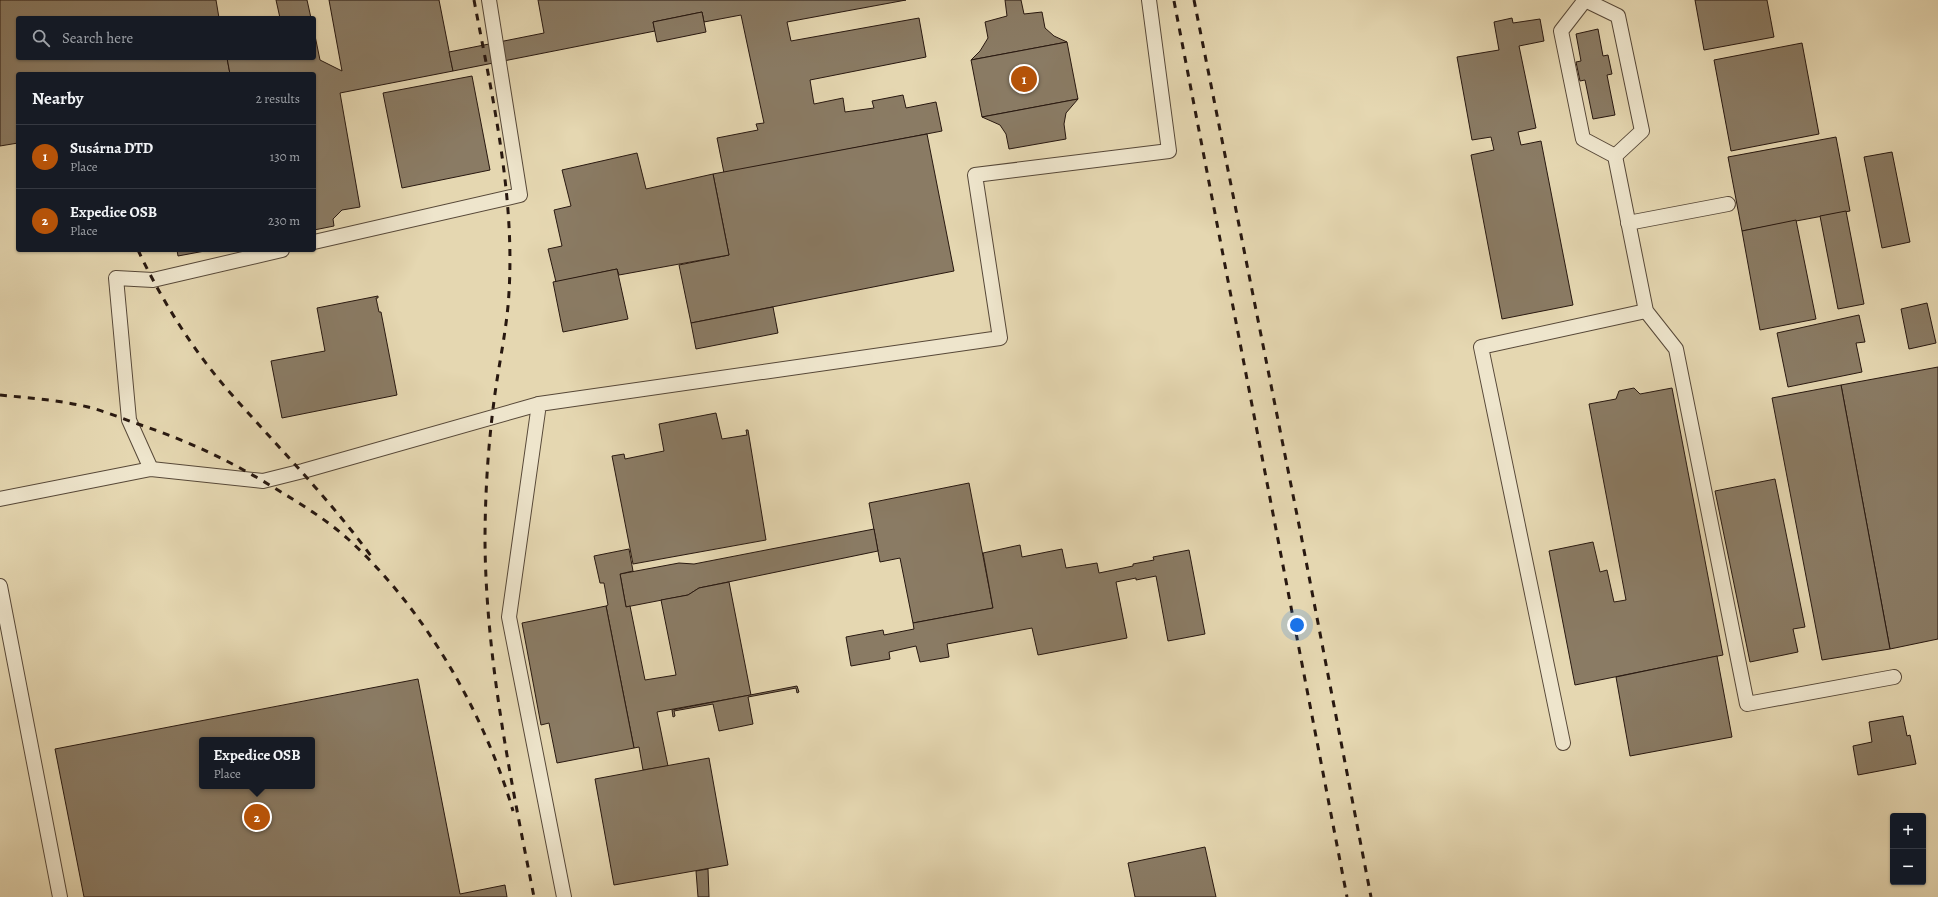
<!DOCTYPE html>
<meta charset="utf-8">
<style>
:root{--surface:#171b24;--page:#20242c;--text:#f1f3f6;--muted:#9ea1a6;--line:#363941;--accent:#b45309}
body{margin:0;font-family:Alegreya,serif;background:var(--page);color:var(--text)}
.controls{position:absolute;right:12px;bottom:12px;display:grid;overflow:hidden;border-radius:4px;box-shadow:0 1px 3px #0004}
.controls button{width:36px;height:36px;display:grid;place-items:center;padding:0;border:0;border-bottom:1px solid var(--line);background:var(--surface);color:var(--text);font:20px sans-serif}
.you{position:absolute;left:1297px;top:625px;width:14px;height:14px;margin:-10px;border:3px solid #fff;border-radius:50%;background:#1a73e8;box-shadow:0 0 0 6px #1a73e833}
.badge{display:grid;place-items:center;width:26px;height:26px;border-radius:50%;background:var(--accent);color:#fff;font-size:13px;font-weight:700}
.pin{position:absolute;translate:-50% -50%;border:2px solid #fff;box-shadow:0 1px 4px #0006}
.popup{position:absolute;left:199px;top:737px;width:116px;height:52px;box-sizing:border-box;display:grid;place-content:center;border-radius:4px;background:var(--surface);filter:drop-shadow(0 1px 3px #0005);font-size:13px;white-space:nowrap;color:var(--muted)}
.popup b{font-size:15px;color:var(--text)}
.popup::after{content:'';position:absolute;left:50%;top:100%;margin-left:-8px;border:8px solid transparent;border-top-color:var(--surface)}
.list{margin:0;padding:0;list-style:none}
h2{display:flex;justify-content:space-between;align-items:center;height:52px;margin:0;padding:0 16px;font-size:17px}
h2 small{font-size:13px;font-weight:400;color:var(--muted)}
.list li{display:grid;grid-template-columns:26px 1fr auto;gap:12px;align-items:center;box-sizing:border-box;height:64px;padding:0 16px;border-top:1px solid var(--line)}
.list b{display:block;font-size:15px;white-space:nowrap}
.list p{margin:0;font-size:13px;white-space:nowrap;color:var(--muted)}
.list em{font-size:13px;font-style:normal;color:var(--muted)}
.icon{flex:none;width:22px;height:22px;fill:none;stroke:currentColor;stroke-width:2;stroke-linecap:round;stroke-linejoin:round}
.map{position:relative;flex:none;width:1938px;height:897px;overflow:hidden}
.search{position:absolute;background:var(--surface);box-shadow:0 1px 3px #0004;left:16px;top:16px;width:300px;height:44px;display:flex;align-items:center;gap:10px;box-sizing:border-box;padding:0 14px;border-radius:4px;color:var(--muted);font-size:15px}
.panel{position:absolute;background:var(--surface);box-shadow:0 1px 3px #0004;left:16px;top:72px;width:300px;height:180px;border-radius:4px}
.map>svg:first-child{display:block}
</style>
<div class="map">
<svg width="1938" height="897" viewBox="0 0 1938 897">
<rect width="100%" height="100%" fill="#e5d7b1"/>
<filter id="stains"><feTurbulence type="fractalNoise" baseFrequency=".005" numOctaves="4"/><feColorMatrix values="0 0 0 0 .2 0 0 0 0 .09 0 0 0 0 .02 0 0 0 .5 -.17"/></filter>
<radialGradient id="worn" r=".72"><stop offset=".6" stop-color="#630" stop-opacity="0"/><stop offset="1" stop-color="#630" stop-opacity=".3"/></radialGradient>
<g fill="#8a7b64" stroke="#281810" fill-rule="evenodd">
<polygon points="0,0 216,0 219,18 18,18 18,58 227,58 230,74 18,74 18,143 0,146"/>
<polygon points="276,0 307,0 311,18 280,18"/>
<polygon points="329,0 439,0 453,71 340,93 360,207 342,210 333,219 334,226 314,230 314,74 230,74 227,58 314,58 314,31 320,60 342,71"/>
<polygon points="538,0 906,0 787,22 791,41 919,18 926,57 810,80 814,104 843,98 845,112 874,108 872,101 903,95 906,108 936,102 942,131 724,173 717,138 758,130 756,124 764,123 741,15 704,22 702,12 653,22 655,31 453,71 449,52 544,33"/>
<polygon points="1005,0 1021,0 1024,14 1042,12 1045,28 1054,36 1067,42 971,60 980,51 988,38 985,22 1007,16"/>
<polygon points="1695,0 1767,0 1774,37 1704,50"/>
<polygon points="702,12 706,32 657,42 653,22"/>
<polygon points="1512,18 1513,23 1540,19 1544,41 1519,46 1536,128 1518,132 1521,145 1541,141 1573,305 1502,319 1471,155 1494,150 1491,137 1472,140 1457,57 1499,50 1494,22"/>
<polygon points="1598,29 1603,56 1608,55 1612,74 1607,75 1615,115 1593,119 1585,80 1580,81 1576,62 1581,61 1576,34"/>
<polygon points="1067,42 1078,99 982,117 971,60"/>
<polygon points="1802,43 1819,134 1731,151 1714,60"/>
<polygon points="472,76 490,170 402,188 383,93"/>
<polygon points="1078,99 1066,113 1064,124 1066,139 1009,149 1006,134 1000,125 982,117"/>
<polygon points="927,134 954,271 691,323 679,265 729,255 713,174"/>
<polygon points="1836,137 1850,211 1742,231 1728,157"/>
<polygon points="1892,152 1910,242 1882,248 1864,157"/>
<polygon points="637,153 646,189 713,174 729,255 619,275 617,269 556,282 548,249 562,246 554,210 571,206 562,170"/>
<polygon points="1846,211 1864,304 1838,309 1820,216"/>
<polygon points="1796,220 1816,319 1760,330 1742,231"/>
<polygon points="177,250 210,250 178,256"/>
<polygon points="617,269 628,319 563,332 553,282"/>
<polygon points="378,296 378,298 376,298 379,312 381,312 397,395 282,418 271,361 325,351 317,308"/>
<polygon points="1927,303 1936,343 1909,349 1901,309"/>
<polygon points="773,307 778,333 696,349 691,323"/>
<polygon points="1859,315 1865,342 1856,343 1862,372 1788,387 1777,333"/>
<polygon points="1938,367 1938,639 1890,649 1841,385"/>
<polygon points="1841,385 1890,649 1822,660 1772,398"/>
<polygon points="1634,388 1640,394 1672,388 1723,655 1575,685 1549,551 1593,542 1600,572 1607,570 1614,602 1626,600 1589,404 1616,399 1619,391"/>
<polygon points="716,413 722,439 747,435 746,430 748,430 766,540 633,564 612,456 624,454 625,459 664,451 659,424"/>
<polygon points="1775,479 1805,627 1793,629 1798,652 1750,662 1715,491"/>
<polygon points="969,483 993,608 913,623 900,558 880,562 869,503"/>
<polygon points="874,529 878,551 699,588 688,595 626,607 620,574 679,563 694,564"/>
<polygon points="1020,545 1022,557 1062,549 1066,568 1097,563 1099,573 1133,566 1133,564 1154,560 1153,557 1189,550 1205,634 1168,641 1156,576 1136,580 1136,578 1116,582 1127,638 1038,655 1032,628 947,644 949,657 920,662 916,646 889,652 890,659 851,666 846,637 883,630 884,635 914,629 913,623 993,608 983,553"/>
<polygon points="629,549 633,571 620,574 626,607 630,606 645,680 676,675 661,600 688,595 699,588 729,582 751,695 657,712 668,766 643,770 639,747 634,748 606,606 608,605 604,583 600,583 594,556"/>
<polygon points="606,606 634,748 557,763 549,723 541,725 522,623"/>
<polygon points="1717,656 1732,737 1630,756 1616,677"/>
<path d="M418,679L460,894L505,885L507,897H84L55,749ZM202,740H312V786H202Z"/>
<polygon points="797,686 799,692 797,693 796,688 748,697 753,724 719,731 713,704 674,711 675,716 673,717 672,710"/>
<polygon points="1903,716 1907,736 1910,735 1916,764 1858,775 1853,746 1872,742 1869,722"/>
<polygon points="709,758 728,865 614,885 595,779"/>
<polygon points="1205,847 1216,897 1135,897 1128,863"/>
<polygon points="708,869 709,897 698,897 696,871"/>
</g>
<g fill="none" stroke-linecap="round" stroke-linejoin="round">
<g stroke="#574838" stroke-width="16">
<g id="service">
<polyline points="1585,0 1561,31 1583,139 1615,156 1646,311 1676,349 1747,704 1894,677"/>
<polyline points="1585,0 1618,16 1642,131 1615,156"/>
<polyline points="1628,223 1728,204"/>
<polyline points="314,242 520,195 489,0"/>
<polyline points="151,469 129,420 116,278 153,280 282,250"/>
<polyline points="0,499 151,469 263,481 303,471 539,404"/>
<polyline points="0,586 60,897"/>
<polyline points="1563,743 1481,347 1646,311"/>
<polyline points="564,897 509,617 539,404 1000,338 975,175 1169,151 1149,0"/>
</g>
</g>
<use href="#service" stroke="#eee5cc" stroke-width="14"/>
<g stroke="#281810" stroke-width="3" stroke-dasharray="7 7" stroke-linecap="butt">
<path d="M474,0C493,101 517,203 508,306C505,338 498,369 494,401C488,447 485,495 485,542C486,660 511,781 534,897"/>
<polyline points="1194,0 1301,535 1371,897"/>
<polyline points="1174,1 1347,897"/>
<path d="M138,250C161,299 191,347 226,388C275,444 327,496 371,556"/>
<path d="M0,395C29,398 59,400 88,407C104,411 121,418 138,424C191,442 233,462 281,492C304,506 328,521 348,539C424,608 484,712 513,811"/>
</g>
</g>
<rect width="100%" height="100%" filter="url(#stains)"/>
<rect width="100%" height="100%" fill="url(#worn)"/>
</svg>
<div class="controls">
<button>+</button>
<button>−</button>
</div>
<div class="you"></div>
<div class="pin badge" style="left:1024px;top:79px">1</div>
<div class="pin badge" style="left:257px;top:817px">2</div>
<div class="popup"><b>Expedice OSB</b>Place</div>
<div class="search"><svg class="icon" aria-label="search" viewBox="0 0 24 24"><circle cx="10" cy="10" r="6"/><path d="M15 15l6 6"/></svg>Search here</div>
<section class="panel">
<h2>Nearby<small>2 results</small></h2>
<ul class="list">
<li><span class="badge">1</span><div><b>Susárna DTD</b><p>Place</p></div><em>130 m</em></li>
<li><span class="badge">2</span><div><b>Expedice OSB</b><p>Place</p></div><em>230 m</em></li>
</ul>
</section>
</div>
